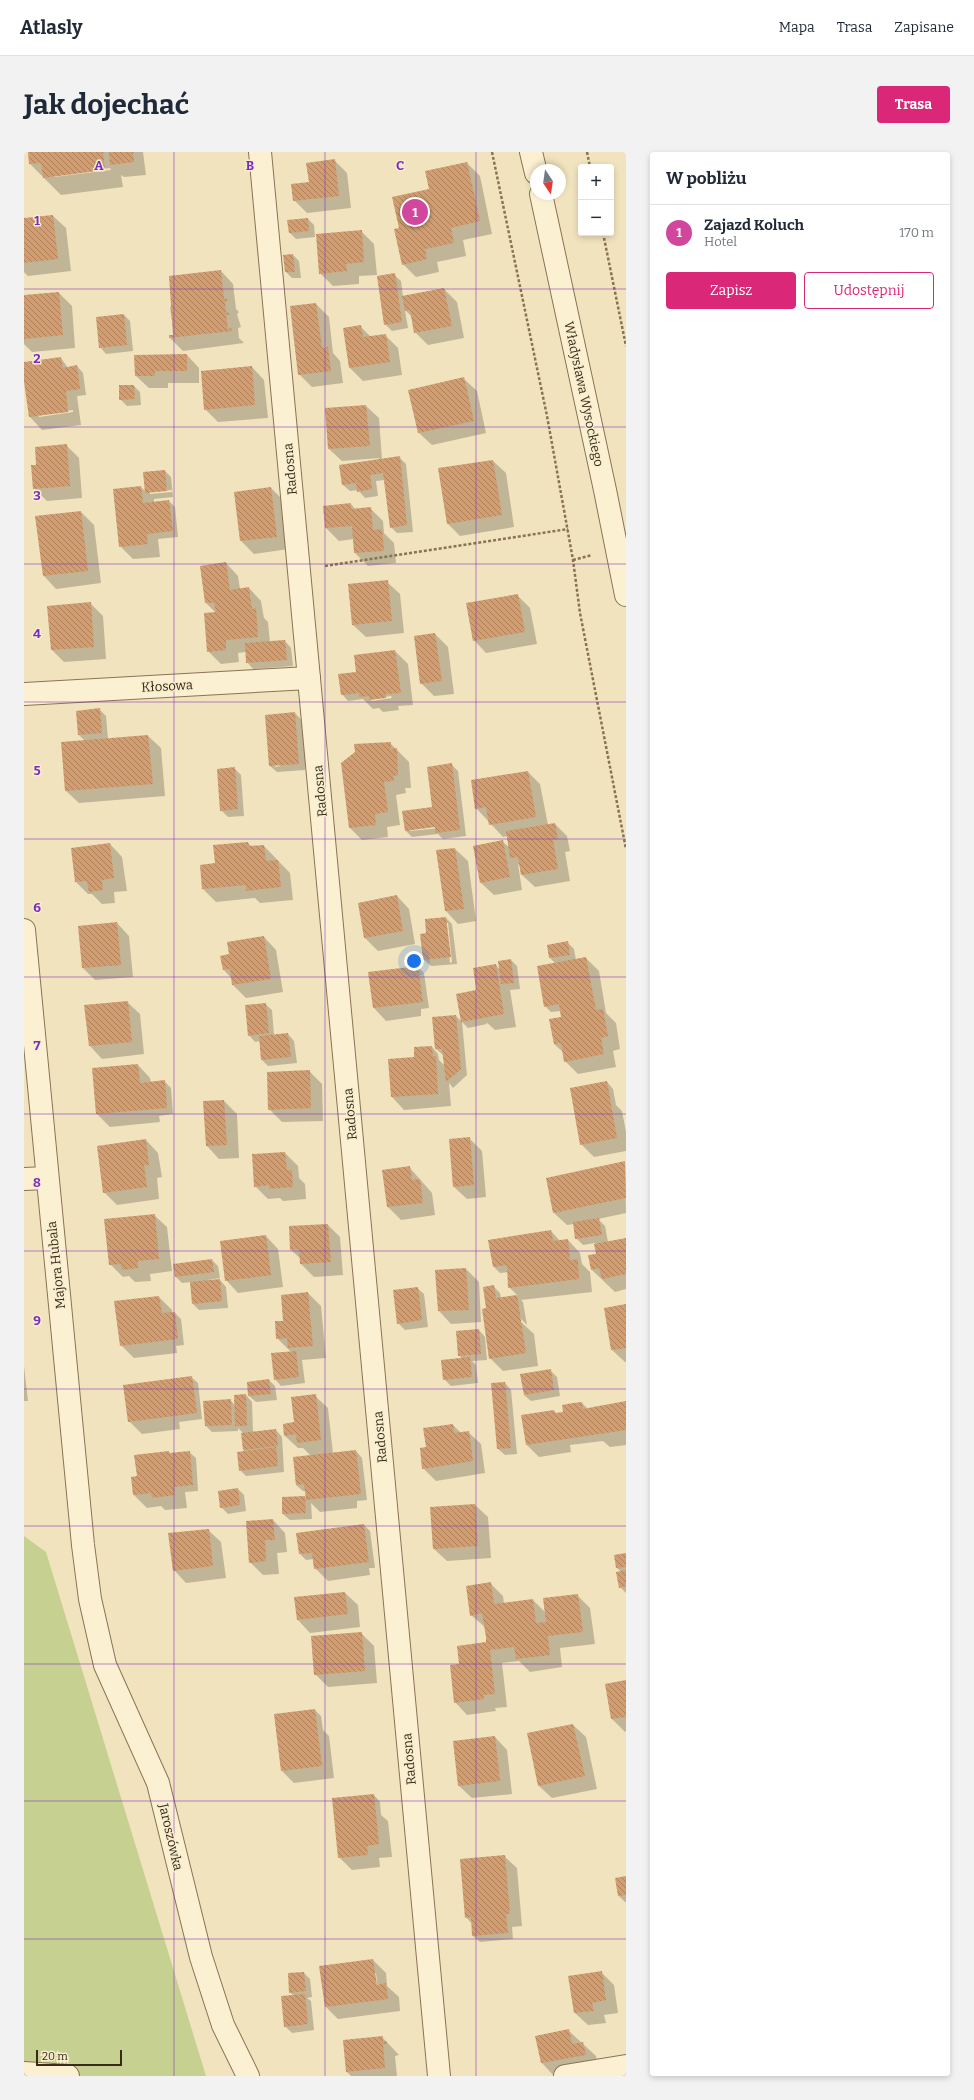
<!DOCTYPE html>
<html lang="pl">
<meta charset="utf-8">
<style>
:root{--surface:#fff;--page:#f2f2f3;--text:#1f2937;--muted:#747a83;--line:#e0e1e3;--accent:#db2777}
body{margin:0;font-family:Bitter,serif;background:var(--page);color:var(--text)}
.controls{position:absolute;right:12px;top:12px;display:grid;overflow:hidden;border-radius:4px;box-shadow:0 2px 6px #0003}
.controls button{width:36px;height:36px;display:grid;place-items:center;padding:0;border:0;border-bottom:1px solid var(--line);background:var(--surface);color:var(--text);font:20px sans-serif}
.compass{position:absolute;left:506px;top:12px;width:36px;height:36px;border-radius:50%;background:var(--surface);box-shadow:0 2px 6px #0003;rotate:167deg}
.scale{position:absolute;left:12px;bottom:10px;width:86px;box-sizing:border-box;padding-left:4px;border:2px solid #382a1b;border-top:0;font-size:11px;line-height:14px;white-space:nowrap;color:#382a1b;-webkit-text-stroke:3px #f8edcd;paint-order:stroke}
.you{position:absolute;left:390px;top:809px;width:14px;height:14px;margin:-10px;border:3px solid #fff;border-radius:50%;background:#1a73e8;box-shadow:0 0 0 6px #1a73e833}
.badge{display:grid;place-items:center;width:26px;height:26px;border-radius:50%;background:var(--accent);color:#fff;font-size:13px;font-weight:700}
.pin{position:absolute;translate:-50% -50%;border:2px solid #fff;box-shadow:0 1px 4px #0006}
.list{margin:0;padding:0;list-style:none}
h2{display:flex;justify-content:space-between;align-items:center;height:52px;margin:0;padding:0 16px;font-size:17px}
h2 small{font-size:13px;font-weight:400;color:var(--muted)}
.list li{display:grid;grid-template-columns:26px 1fr auto;gap:12px;align-items:center;box-sizing:border-box;height:56px;padding:0 16px;border-top:1px solid var(--line)}
.list b{display:block;font-size:15px;white-space:nowrap}
.list p{margin:0;font-size:13px;white-space:nowrap;color:var(--muted)}
.list em{font-size:13px;font-style:normal;color:var(--muted)}
.actions{display:flex;gap:8px;padding:12px 16px}
.actions a{flex:1;padding:9px 0;border:1px solid var(--accent);border-radius:4px;text-align:center;font-size:14px;color:var(--accent)}
.actions .main{background:var(--accent);color:#fff}
.map{position:relative;flex:none;width:602px;height:1924px;overflow:hidden;border-radius:4px}
header{display:flex;align-items:center;gap:24px;box-sizing:border-box;height:56px;padding:0 20px;background:var(--surface);border-bottom:1px solid var(--line)}
header strong{font-size:19px}
nav{display:flex;gap:22px;margin-inline-start:auto;font-size:14px}
.intro{display:flex;align-items:center;justify-content:space-between;box-sizing:border-box;height:96px;padding:0 24px}
h1{margin:0;font-size:28px}
.button{padding:10px 18px;border-radius:4px;background:var(--accent);color:#fff;font-size:14px;font-weight:700}
main{display:flex;gap:24px;padding:0 24px}
aside{flex:1;background:var(--surface);border-radius:4px;box-shadow:0 2px 6px #0003}
.map>svg:first-child{display:block}
</style>
<header>
<strong>Atlasly</strong>
<nav><a>Mapa</a><a>Trasa</a><a>Zapisane</a></nav>
</header>
<div class="intro"><h1>Jak dojechać</h1><a class="button">Trasa</a></div>
<main>
<div class="map">
<svg width="602" height="1924" viewBox="0 0 602 1924">
<defs>
<pattern id="building-back-hatch" width="6" height="6" patternUnits="userSpaceOnUse"><rect width="6" height="6" fill="#d29d70"/><path d="M-1 5l2 2M0 0l6 6M5-1l2 2" fill="none" stroke="#ab805b"/></pattern>
</defs>
<rect width="100%" height="100%" fill="#f1e3bd"/>
<polygon fill="#c6d091" points="0,1384 22,1400 182,1924 0,1924"/>
<g fill="#0003" fill-rule="evenodd">
<path d="M5,0H119L122,23L100,25L97,23L99,35L37,43L6,12ZM86,16L87,18L30,25L28,24Z"/>
<polygon points="310,8 323,21 327,56 283,61 270,48"/>
<polygon points="443,11 456,24 468,82 439,88 442,104 413,110 415,120 392,125 379,112 376,76 406,38"/>
<polygon points="29,64 42,76 47,119 4,124 0,120 0,67"/>
<polygon points="284,67 290,73 291,85 272,87 265,80"/>
<polygon points="337,79 350,92 353,123 335,124 335,132 309,134 296,121"/>
<polygon points="269,103 275,109 277,126 268,126 262,120"/>
<polygon points="197,119 209,132 212,157 215,160 213,162 217,175 214,176 215,186 220,191 159,199 146,186 150,184 146,155"/>
<polygon points="370,123 377,129 379,145 420,137 433,150 440,186 404,193 391,180 388,165 381,158 384,176 368,179 361,172"/>
<polygon points="35,141 48,154 51,196 8,200 0,192 0,144"/>
<polygon points="292,152 305,165 309,201 316,209 319,231 288,235 275,222"/>
<polygon points="100,163 106,169 109,199 82,202 76,195"/>
<polygon points="336,174 347,185 361,183 374,196 378,223 339,229 326,216 320,176"/>
<polygon points="163,203 175,216 175,231 144,231 144,236 125,236 112,224"/>
<path d="M37,206L44,216L53,214L59,221L62,243L53,244L57,273L18,278L6,265L0,211ZM49,258V260L15,265V263Z"/>
<polygon points="228,215 240,228 244,266 194,270 181,257"/>
<polygon points="440,227 453,239 462,281 408,293 395,281"/>
<polygon points="110,234 116,240 117,253 103,254 96,247"/>
<polygon points="342,254 355,266 358,308 375,305 382,312 389,380 373,381 367,375 361,328 352,329 354,344 341,346 334,338 326,339 319,333 356,306 318,309 305,297"/>
<polygon points="42,293 55,306 58,346 23,349 10,336 13,314"/>
<polygon points="469,309 482,321 490,375 436,384 424,372"/>
<path d="M141,319L147,325L149,345L130,347V350L145,349L151,355L154,385L134,387L136,405L109,407L96,394L117,335L122,340ZM148,338V340L126,342V340Z"/>
<polygon points="247,336 260,349 265,397 230,402 217,389 211,341"/>
<polygon points="327,352 332,358 346,356 359,369 360,381 370,391 372,411 344,414 331,401 330,387 315,389 302,376"/>
<polygon points="57,360 70,373 77,431 32,437 20,424"/>
<polygon points="202,411 214,424 216,437 225,436 237,449 240,466 244,470 246,491 261,489 267,496 269,514 229,517 223,510 222,500 214,501 215,510 197,512 184,499 192,461 182,451"/>
<polygon points="363,430 376,442 380,481 342,485 329,473"/>
<polygon points="494,444 506,456 513,492 462,501 450,488"/>
<polygon points="66,451 79,464 82,507 40,510 28,498"/>
<polygon points="411,482 424,495 430,542 410,544 397,531"/>
<path d="M371,499L384,512L389,553L374,554L375,558L359,560L355,556L349,557L339,547L324,549L318,542L332,521ZM367,544L368,546L348,549L346,547Z"/>
<polygon points="75,557 82,564 84,587 124,584 137,596 141,644 55,651 42,639 61,589 55,583"/>
<path d="M271,561L283,574L287,614H281V618L253,620L246,614ZM254,612L256,614L251,615V613Z"/>
<polygon points="366,591 385,610 387,636 381,636 382,641 372,643 376,673 363,675 364,685 338,688 326,676"/>
<path d="M427,612L434,619L442,684L419,687L414,682L388,685L381,678L409,656ZM415,674L416,676L386,679V677Z"/>
<polygon points="210,616 217,623 220,664 204,665 197,658"/>
<polygon points="504,620 516,632 524,673 531,672 543,684 546,699 541,700 546,729 511,735 498,723 497,716 494,712 498,738 470,743 457,731 479,690 486,696 484,684 479,685 452,656"/>
<polygon points="224,691 228,695 240,694 266,721 269,748 236,751 231,746 192,750 179,737 177,713 192,712"/>
<polygon points="86,692 98,705 103,739 90,740 91,751 78,752 68,742 64,742 52,730"/>
<polygon points="431,697 444,709 452,769 434,772 422,759 413,699"/>
<polygon points="373,744 385,757 391,792 354,799 341,786"/>
<path d="M422,766L428,772L433,812L407,814L400,808L397,783L403,782ZM422,771H424L428,810L426,811Z"/>
<polygon points="93,771 105,784 109,825 71,828 59,816"/>
<polygon points="240,785 252,798 259,840 222,846 209,833 208,827 200,818 198,805 206,803"/>
<polygon points="543,790 550,797 552,808 562,806 575,819 582,861 592,871 596,897 589,899 592,915 554,922 541,909 540,901 530,892 538,866 537,859 527,860 521,854 532,812 526,806 524,793"/>
<polygon points="487,808 493,814 496,837 486,838 492,875 471,878 462,870 463,872 444,876 438,870 443,923 429,936 425,931 427,954 380,958 368,945 391,906 408,895 414,902 415,908 421,914 419,903 412,897 432,864 438,870 451,840 454,842 472,813 476,818"/>
<polygon points="394,815 400,821 405,856 397,857 397,864 362,869 350,856"/>
<polygon points="103,850 116,862 120,902 78,907 66,894 62,854"/>
<polygon points="241,852 248,858 250,883 264,882 270,889 273,911 244,914 238,908 236,889 231,890 225,883"/>
<polygon points="114,913 126,926 127,931 140,929 147,936 149,962 135,964 136,970 86,975 73,962 69,917"/>
<polygon points="285,919 298,932 299,969 258,970 245,957"/>
<polygon points="583,930 589,937 592,953 598,959 602,980 602,999 570,1005 557,992"/>
<polygon points="200,949 213,962 215,1006 195,1007 183,994"/>
<polygon points="445,986 458,999 462,1045 443,1047 430,1035"/>
<polygon points="122,988 134,1001 138,1025 133,1026 135,1047 93,1053 80,1040"/>
<polygon points="261,1001 274,1014 275,1026 281,1032 282,1047 259,1049 256,1046 244,1047 231,1034"/>
<polygon points="601,1010 602,1061 574,1067 581,1074 584,1090 602,1087 602,1137 591,1140 568,1118 573,1103 571,1091 559,1093 552,1086 550,1072 543,1073 530,1061"/>
<polygon points="385,1015 408,1041 411,1063 377,1068 364,1055 359,1019"/>
<polygon points="130,1063 143,1075 148,1119 126,1122 127,1129 111,1130 105,1124 99,1125 86,1112"/>
<polygon points="304,1073 316,1085 319,1123 290,1125 277,1112 277,1107 267,1098"/>
<polygon points="527,1079 536,1089 544,1088 556,1101 558,1112 566,1120 568,1140 497,1148 499,1150 503,1173 496,1166 496,1169 510,1182 514,1214 479,1219 466,1206 463,1157 469,1134 476,1141 477,1146 494,1144 485,1135 485,1120 476,1121 470,1115"/>
<polygon points="242,1084 254,1097 259,1135 214,1141 202,1128"/>
<polygon points="188,1108 194,1114 196,1126 184,1128 184,1129 196,1128 202,1135 204,1156 175,1158 169,1152 167,1130 158,1131 152,1125"/>
<polygon points="442,1117 455,1130 457,1170 427,1172 415,1159 412,1119"/>
<polygon points="393,1136 400,1142 404,1175 381,1178 374,1171"/>
<polygon points="284,1141 297,1154 302,1206 278,1208 281,1231 257,1234 251,1227 267,1200 253,1186 260,1170"/>
<polygon points="135,1145 148,1158 148,1161 151,1161 157,1167 160,1193 152,1194 153,1201 110,1206 97,1193"/>
<polygon points="602,1153 602,1210 601,1210 588,1198"/>
<polygon points="455,1178 461,1185 463,1208 448,1209 452,1213 454,1231 427,1234 420,1227 438,1207 435,1203"/>
<polygon points="0,1214 4,1249 0,1249"/>
<polygon points="526,1218 533,1225 536,1244 507,1249 500,1243"/>
<polygon points="167,1225 174,1231 178,1267 155,1270 156,1277 118,1282 105,1269"/>
<polygon points="245,1228 251,1234 253,1248 232,1250 225,1244"/>
<polygon points="481,1231 487,1238 493,1302 481,1303 474,1297"/>
<polygon points="222,1243 228,1250 229,1281 252,1278 258,1285 260,1320 222,1324 216,1318 220,1300 218,1282 220,1282 214,1276 214,1279 188,1280 182,1274 180,1250 206,1248 211,1253"/>
<polygon points="291,1244 304,1256 309,1302 332,1299 338,1306 343,1348 333,1349 333,1356 296,1360 287,1351 288,1367 266,1368 259,1362 259,1346 281,1345 283,1347 282,1339 279,1339 272,1333 270,1306 287,1304 279,1296 274,1296 261,1284"/>
<polygon points="602,1250 602,1293 586,1295 579,1289 546,1293 547,1300 515,1305 503,1293 530,1259 533,1262 540,1261 558,1251 564,1257 570,1259 569,1255"/>
<polygon points="429,1273 437,1281 444,1280 457,1292 461,1321 412,1329 399,1316"/>
<polygon points="145,1300 147,1302 165,1300 172,1306 174,1339 161,1340 163,1356 141,1358 137,1354 123,1356 110,1343 108,1326 114,1325"/>
<polygon points="214,1337 220,1343 222,1359 204,1362 197,1355"/>
<polygon points="451,1353 464,1365 467,1406 423,1409 410,1397"/>
<polygon points="249,1368 261,1381 263,1400 253,1401 255,1422 239,1423 226,1410"/>
<polygon points="340,1373 346,1379 351,1416 345,1416 346,1423 304,1429 291,1416 290,1407 282,1408 276,1402"/>
<polygon points="184,1378 197,1390 202,1426 162,1431 150,1418"/>
<polygon points="602,1402 602,1441 596,1435 597,1420 593,1416"/>
<polygon points="466,1431 479,1444 480,1452 509,1448 522,1461 553,1443 566,1456 571,1492 536,1496 538,1515 506,1520 495,1509 478,1511 483,1555 471,1556 472,1559 443,1563 431,1550 436,1513 462,1491 462,1476 447,1463"/>
<polygon points="321,1441 334,1453 336,1475 286,1481 274,1468 271,1446"/>
<polygon points="337,1481 350,1494 353,1531 304,1535 291,1522"/>
<polygon points="602,1529 602,1579 601,1580 588,1567 582,1532"/>
<polygon points="291,1558 297,1564 299,1578 305,1584 310,1626 270,1631 258,1619"/>
<polygon points="549,1573 562,1585 573,1637 528,1646 515,1634"/>
<polygon points="471,1585 483,1598 488,1642 448,1646 435,1634"/>
<polygon points="350,1643 356,1650 357,1663 364,1669 368,1705 355,1706 356,1715 328,1718 315,1705"/>
<polygon points="480,1704 493,1716 498,1774 488,1775 489,1787 456,1790 449,1784 448,1772 442,1765"/>
<polygon points="602,1725 602,1750 601,1750 595,1744"/>
<path d="M349,1808L362,1821L363,1834L375,1845L376,1859L314,1867L302,1855ZM350,1821H352L354,1838H352Z"/>
<polygon points="577,1820 590,1833 594,1861 580,1863 582,1871 564,1873 551,1861"/>
<polygon points="280,1821 286,1827 288,1845 283,1846 287,1849 290,1878 268,1881 261,1874 270,1844 266,1840"/>
<polygon points="545,1879 572,1904 574,1916 530,1924 518,1911 513,1885"/>
<polygon points="358,1885 375,1903 371,1904 373,1924 327,1924 323,1920"/>
</g>
<g fill="url(#building-back-hatch)">
<polygon points="4,0 79,0 81,18 19,26 17,11 5,12"/>
<polygon points="85,0 109,0 110,10 86,13"/>
<polygon points="311,7 315,44 269,49 267,32 285,30 282,11"/>
<polygon points="443,10 456,69 427,76 430,91 401,97 403,107 378,113 370,77 375,76 368,45 405,37 401,19"/>
<polygon points="29,63 34,107 0,111 0,66"/>
<polygon points="284,66 285,79 265,81 263,68"/>
<polygon points="338,78 340,110 322,112 323,119 295,122 292,82"/>
<polygon points="269,102 271,120 261,120 259,103"/>
<polygon points="197,118 200,147 203,147 203,149 201,150 202,161 204,160 205,163 202,163 204,177 207,176 208,179 145,186 145,183 149,183 145,124"/>
<polygon points="371,121 378,170 360,173 353,124"/>
<polygon points="420,136 428,174 390,181 386,158 381,159 378,144"/>
<polygon points="35,140 39,183 0,187 0,143"/>
<polygon points="292,151 298,196 304,195 307,219 274,223 266,154"/>
<polygon points="100,162 103,193 75,196 72,165"/>
<polygon points="337,173 339,185 362,182 366,210 325,216 319,176"/>
<polygon points="163,202 163,219 131,219 131,224 111,224 110,203"/>
<polygon points="37,205 39,216 53,213 56,237 42,239 44,260 5,265 0,230 0,210"/>
<polygon points="228,214 231,253 180,258 177,219"/>
<polygon points="440,225 450,269 394,281 384,238"/>
<polygon points="95,233 110,233 111,247 95,248"/>
<polygon points="342,253 346,294 304,297 301,256"/>
<polygon points="43,292 46,334 9,337 7,313 12,313 11,295"/>
<polygon points="376,304 383,373 366,376 359,321 346,323 348,337 333,340 332,331 318,333 315,313"/>
<polygon points="469,308 478,363 423,372 414,316"/>
<polygon points="141,318 143,339 121,341 119,320"/>
<polygon points="117,334 119,351 145,348 149,379 123,382 121,369 124,392 95,395 89,337"/>
<polygon points="247,335 253,385 216,389 210,340"/>
<polygon points="327,351 327,357 347,355 349,378 358,377 360,399 330,401 328,374 301,376 299,354"/>
<polygon points="57,359 64,419 19,424 11,364"/>
<polygon points="202,410 206,438 225,435 228,457 232,456 234,485 202,488 202,498 183,500 180,461 192,460 190,451 181,451 176,414"/>
<polygon points="364,428 368,469 328,473 324,432"/>
<polygon points="494,442 501,480 449,489 442,451"/>
<polygon points="67,450 70,495 27,498 23,454"/>
<polygon points="411,481 418,529 396,532 390,484"/>
<polygon points="261,488 263,508 222,511 221,491"/>
<polygon points="371,498 377,541 362,542 362,546 345,548 345,544 335,545 335,541 317,543 314,522 332,520 330,503"/>
<polygon points="76,556 78,581 54,583 52,559"/>
<polygon points="271,560 275,612 245,614 241,563"/>
<polygon points="124,583 129,632 41,639 37,590"/>
<polygon points="367,590 367,597 373,596 374,623 369,624 370,629 360,630 364,660 351,662 352,673 325,676 317,611 331,600 330,592"/>
<polygon points="428,611 436,678 411,681 411,675 381,679 378,659 408,655 403,615"/>
<polygon points="211,615 214,657 196,659 193,617"/>
<polygon points="504,619 512,665 465,673 462,655 451,657 447,628"/>
<polygon points="531,671 534,687 529,688 534,717 497,723 494,705 486,706 482,679"/>
<polygon points="479,688 486,725 456,731 449,694"/>
<polygon points="224,690 225,694 240,693 242,709 254,708 257,735 222,739 222,733 178,737 176,713 191,711 189,693"/>
<polygon points="86,691 90,726 78,728 79,738 65,740 63,729 51,730 47,696"/>
<polygon points="431,696 440,757 421,759 412,698"/>
<polygon points="373,743 379,779 340,786 334,751"/>
<polygon points="422,765 427,805 399,808 396,782 402,781 401,767"/>
<polygon points="93,770 97,813 58,816 54,774"/>
<polygon points="240,784 247,827 208,833 206,817 199,818 196,804 205,802 203,790"/>
<polygon points="544,789 546,803 525,806 523,793"/>
<polygon points="562,805 572,858 579,857 584,884 577,886 580,902 540,910 537,891 530,892 525,867 537,865 535,852 520,855 513,814"/>
<polygon points="487,807 490,831 477,832 474,809"/>
<polygon points="472,812 480,862 437,870 432,842 452,838 454,849 449,816"/>
<polygon points="394,814 399,850 349,856 344,820"/>
<polygon points="104,849 108,890 65,894 60,853"/>
<polygon points="242,851 245,881 224,884 221,853"/>
<polygon points="432,863 437,917 422,930 418,897 411,897 408,865"/>
<polygon points="264,881 267,905 237,908 235,884"/>
<polygon points="408,894 409,904 412,904 414,942 367,945 364,907 390,905 390,895"/>
<polygon points="114,912 116,931 141,928 143,956 72,962 68,916"/>
<polygon points="286,918 287,956 244,958 243,920"/>
<polygon points="583,929 593,986 556,993 546,936"/>
<polygon points="200,948 203,993 182,994 179,949"/>
<polygon points="446,985 450,1033 429,1035 425,987"/>
<polygon points="122,987 125,1013 120,1013 123,1035 79,1041 73,994"/>
<polygon points="261,1000 263,1018 268,1018 269,1035 245,1037 245,1033 230,1035 228,1002"/>
<polygon points="601,1009 602,1046 529,1061 522,1026"/>
<polygon points="386,1014 388,1028 396,1027 399,1051 363,1055 358,1018"/>
<polygon points="131,1062 135,1107 114,1109 114,1116 98,1118 97,1112 85,1113 80,1067"/>
<polygon points="575,1066 578,1083 551,1087 549,1070"/>
<polygon points="304,1072 307,1110 276,1112 275,1097 266,1098 265,1074"/>
<polygon points="527,1078 529,1089 544,1087 546,1108 554,1107 555,1127 484,1136 483,1113 469,1115 464,1088"/>
<polygon points="242,1083 247,1123 201,1129 196,1089"/>
<polygon points="602,1086 602,1122 578,1127 575,1116 567,1118 564,1103 572,1102 570,1092"/>
<polygon points="188,1107 190,1120 151,1125 149,1112"/>
<polygon points="442,1116 445,1158 414,1159 411,1118"/>
<polygon points="196,1127 198,1149 168,1152 166,1130"/>
<polygon points="470,1133 472,1146 493,1143 502,1201 465,1207 458,1157 462,1156 459,1135"/>
<polygon points="394,1135 398,1168 373,1172 369,1138"/>
<polygon points="284,1140 289,1194 264,1196 263,1186 252,1187 251,1169 259,1169 257,1143"/>
<polygon points="135,1144 138,1161 151,1160 154,1187 96,1194 90,1149"/>
<polygon points="602,1152 602,1196 587,1198 580,1156"/>
<polygon points="455,1177 457,1202 434,1204 432,1179"/>
<polygon points="272,1199 275,1225 250,1228 247,1201"/>
<polygon points="446,1205 448,1225 419,1228 417,1208"/>
<polygon points="527,1217 530,1238 500,1243 496,1222"/>
<polygon points="168,1224 173,1261 104,1270 99,1233"/>
<polygon points="245,1227 247,1242 224,1244 223,1230"/>
<polygon points="481,1230 487,1296 473,1297 467,1231"/>
<polygon points="222,1242 223,1274 211,1274 210,1243"/>
<polygon points="292,1242 297,1288 273,1291 272,1282 260,1284 259,1272 270,1270 267,1245"/>
<polygon points="207,1247 208,1273 181,1274 179,1249"/>
<polygon points="602,1249 602,1278 502,1293 497,1263 530,1258 531,1261 539,1260 538,1253 549,1251 558,1250 559,1257"/>
<polygon points="429,1272 430,1281 445,1279 449,1309 398,1317 396,1296 402,1295 399,1276"/>
<polygon points="252,1277 254,1294 219,1298 217,1281"/>
<polygon points="252,1295 254,1314 215,1319 213,1300"/>
<polygon points="332,1298 337,1342 282,1348 280,1332 272,1333 269,1305"/>
<polygon points="145,1299 145,1301 166,1299 169,1333 150,1335 151,1343 128,1346 127,1341 109,1343 107,1325 113,1324 110,1303"/>
<polygon points="214,1336 216,1353 196,1356 194,1339"/>
<polygon points="281,1344 282,1361 258,1362 258,1345"/>
<polygon points="451,1352 454,1394 409,1397 406,1355"/>
<polygon points="249,1367 251,1388 241,1388 242,1409 225,1411 222,1369"/>
<polygon points="340,1372 345,1410 290,1417 288,1401 275,1402 272,1381"/>
<polygon points="185,1377 189,1414 149,1419 144,1381"/>
<polygon points="602,1401 602,1415 592,1416 590,1403"/>
<polygon points="602,1418 602,1434 595,1436 592,1420"/>
<polygon points="467,1430 470,1452 509,1447 512,1471 522,1470 519,1446 554,1442 559,1480 524,1484 526,1503 492,1507 490,1495 466,1498 471,1542 459,1543 460,1547 430,1551 426,1513 435,1512 433,1494 462,1490 462,1485 458,1461 446,1464 442,1434"/>
<polygon points="321,1440 324,1462 273,1468 270,1445"/>
<polygon points="338,1480 341,1519 290,1523 287,1484"/>
<polygon points="602,1528 602,1565 587,1567 581,1532"/>
<polygon points="291,1557 298,1614 257,1619 250,1562"/>
<polygon points="549,1572 561,1624 514,1634 503,1581"/>
<polygon points="471,1584 476,1629 434,1634 429,1589"/>
<polygon points="350,1642 355,1692 343,1694 344,1703 314,1706 308,1646"/>
<polygon points="481,1703 486,1762 482,1762 484,1781 448,1784 447,1765 441,1766 436,1707"/>
<polygon points="602,1724 602,1743 594,1744 591,1726"/>
<polygon points="349,1807 353,1833 362,1831 364,1847 301,1855 295,1814"/>
<polygon points="578,1819 582,1848 568,1851 570,1859 550,1861 544,1824"/>
<polygon points="280,1820 282,1839 265,1841 264,1821"/>
<polygon points="281,1842 284,1872 260,1875 257,1844"/>
<polygon points="545,1877 548,1892 559,1890 562,1903 517,1911 511,1884"/>
<polygon points="359,1884 359,1890 363,1889 363,1892 359,1892 361,1916 322,1920 319,1888"/>
</g>
<g fill="none" stroke-linecap="round" stroke-linejoin="round">
<g stroke="#8a7355" stroke-width="24">
<g id="minor">
<polyline points="236,0 415,1924"/>
<polyline points="507,0 512,21"/>
<polyline points="517,42 581,338 602,443"/>
<polyline points="0,542 285,526"/>
<polyline points="0,778 59,1393 66,1447 81,1513 134,1631 177,1805 199,1873 224,1924"/>
<polyline points="0,1027 23,1026"/>
<polyline points="0,1921 44,1924"/>
<polyline points="541,1924 602,1914"/>
</g>
</g>
<g stroke="#8a7355" stroke-width="2.5" stroke-dasharray="3 2" stroke-linecap="butt">
<polyline points="468,0 523,264 549,408 556,461 602,697"/>
<polyline points="563,0 566,15"/>
<polyline points="579,81 602,194"/>
<polyline points="549,408 568,403"/>
<polyline points="301,414 544,377"/>
</g>
<use href="#minor" stroke="#fbf0d1" stroke-width="22"/>
</g>
<path fill="none" stroke="#7b2cbf" stroke-width="1" stroke-opacity="0.55" d="M150,0V1924M301,0V1924M452,0V1924M0,137H602M0,275H602M0,412H602M0,550H602M0,687H602M0,825H602M0,962H602M0,1099H602M0,1237H602M0,1374H602M0,1512H602M0,1649H602M0,1787H602"/>
<g text-anchor="middle" dominant-baseline="central" stroke-width="3" stroke-linejoin="round" paint-order="stroke">
<g font-size="13" fill="#382a1b" stroke="#f8edcd">
<text transform="translate(560 242) rotate(78)">Władysława Wysockiego</text>
<text transform="translate(266 317) rotate(-95)">Radosna</text>
<text transform="translate(143 534) rotate(-3)">Kłosowa</text>
<text transform="translate(296 639) rotate(-95)">Radosna</text>
<text transform="translate(326 962) rotate(-95)">Radosna</text>
<text transform="translate(32 1113) rotate(-96)">Majora Hubala</text>
<text transform="translate(356 1285) rotate(-95)">Radosna</text>
<text transform="translate(385 1607) rotate(-95)">Radosna</text>
<text transform="translate(147 1685) rotate(77)">Jaroszówka</text>
</g>
</g>
<g font-size="13" text-anchor="middle" font-weight="bold" fill="#7b2cbf" stroke="#f8edcd" stroke-width="3" stroke-linejoin="round" paint-order="stroke">
<text x="75" y="18">A</text>
<text x="226" y="18">B</text>
<text x="376" y="18">C</text>
<text x="13" y="73">1</text>
<text x="13" y="211">2</text>
<text x="13" y="348">3</text>
<text x="13" y="486">4</text>
<text x="13" y="623">5</text>
<text x="13" y="760">6</text>
<text x="13" y="898">7</text>
<text x="13" y="1035">8</text>
<text x="13" y="1173">9</text>
</g>
</svg>
<div class="controls">
<button>+</button>
<button>−</button>
</div>
<svg class="compass" viewBox="-18 -18 36 36"><path d="M0-13l5 13h-10z" fill="#e53935"/><path d="M0 13l5-13h-10z" fill="#747a83"/></svg>
<div class="scale">20 m</div>
<div class="you"></div>
<div class="pin badge" style="left:391px;top:60px;background:#d1479c">1</div>
</div>
<aside>
<h2>W pobliżu<small></small></h2>
<ul class="list">
<li><span class="badge" style="background:#d1479c">1</span><div><b>Zajazd Koluch</b><p>Hotel</p></div><em>170 m</em></li>
</ul>
<div class="actions"><a class="main">Zapisz</a><a>Udostępnij</a></div>
</aside>
</main>
